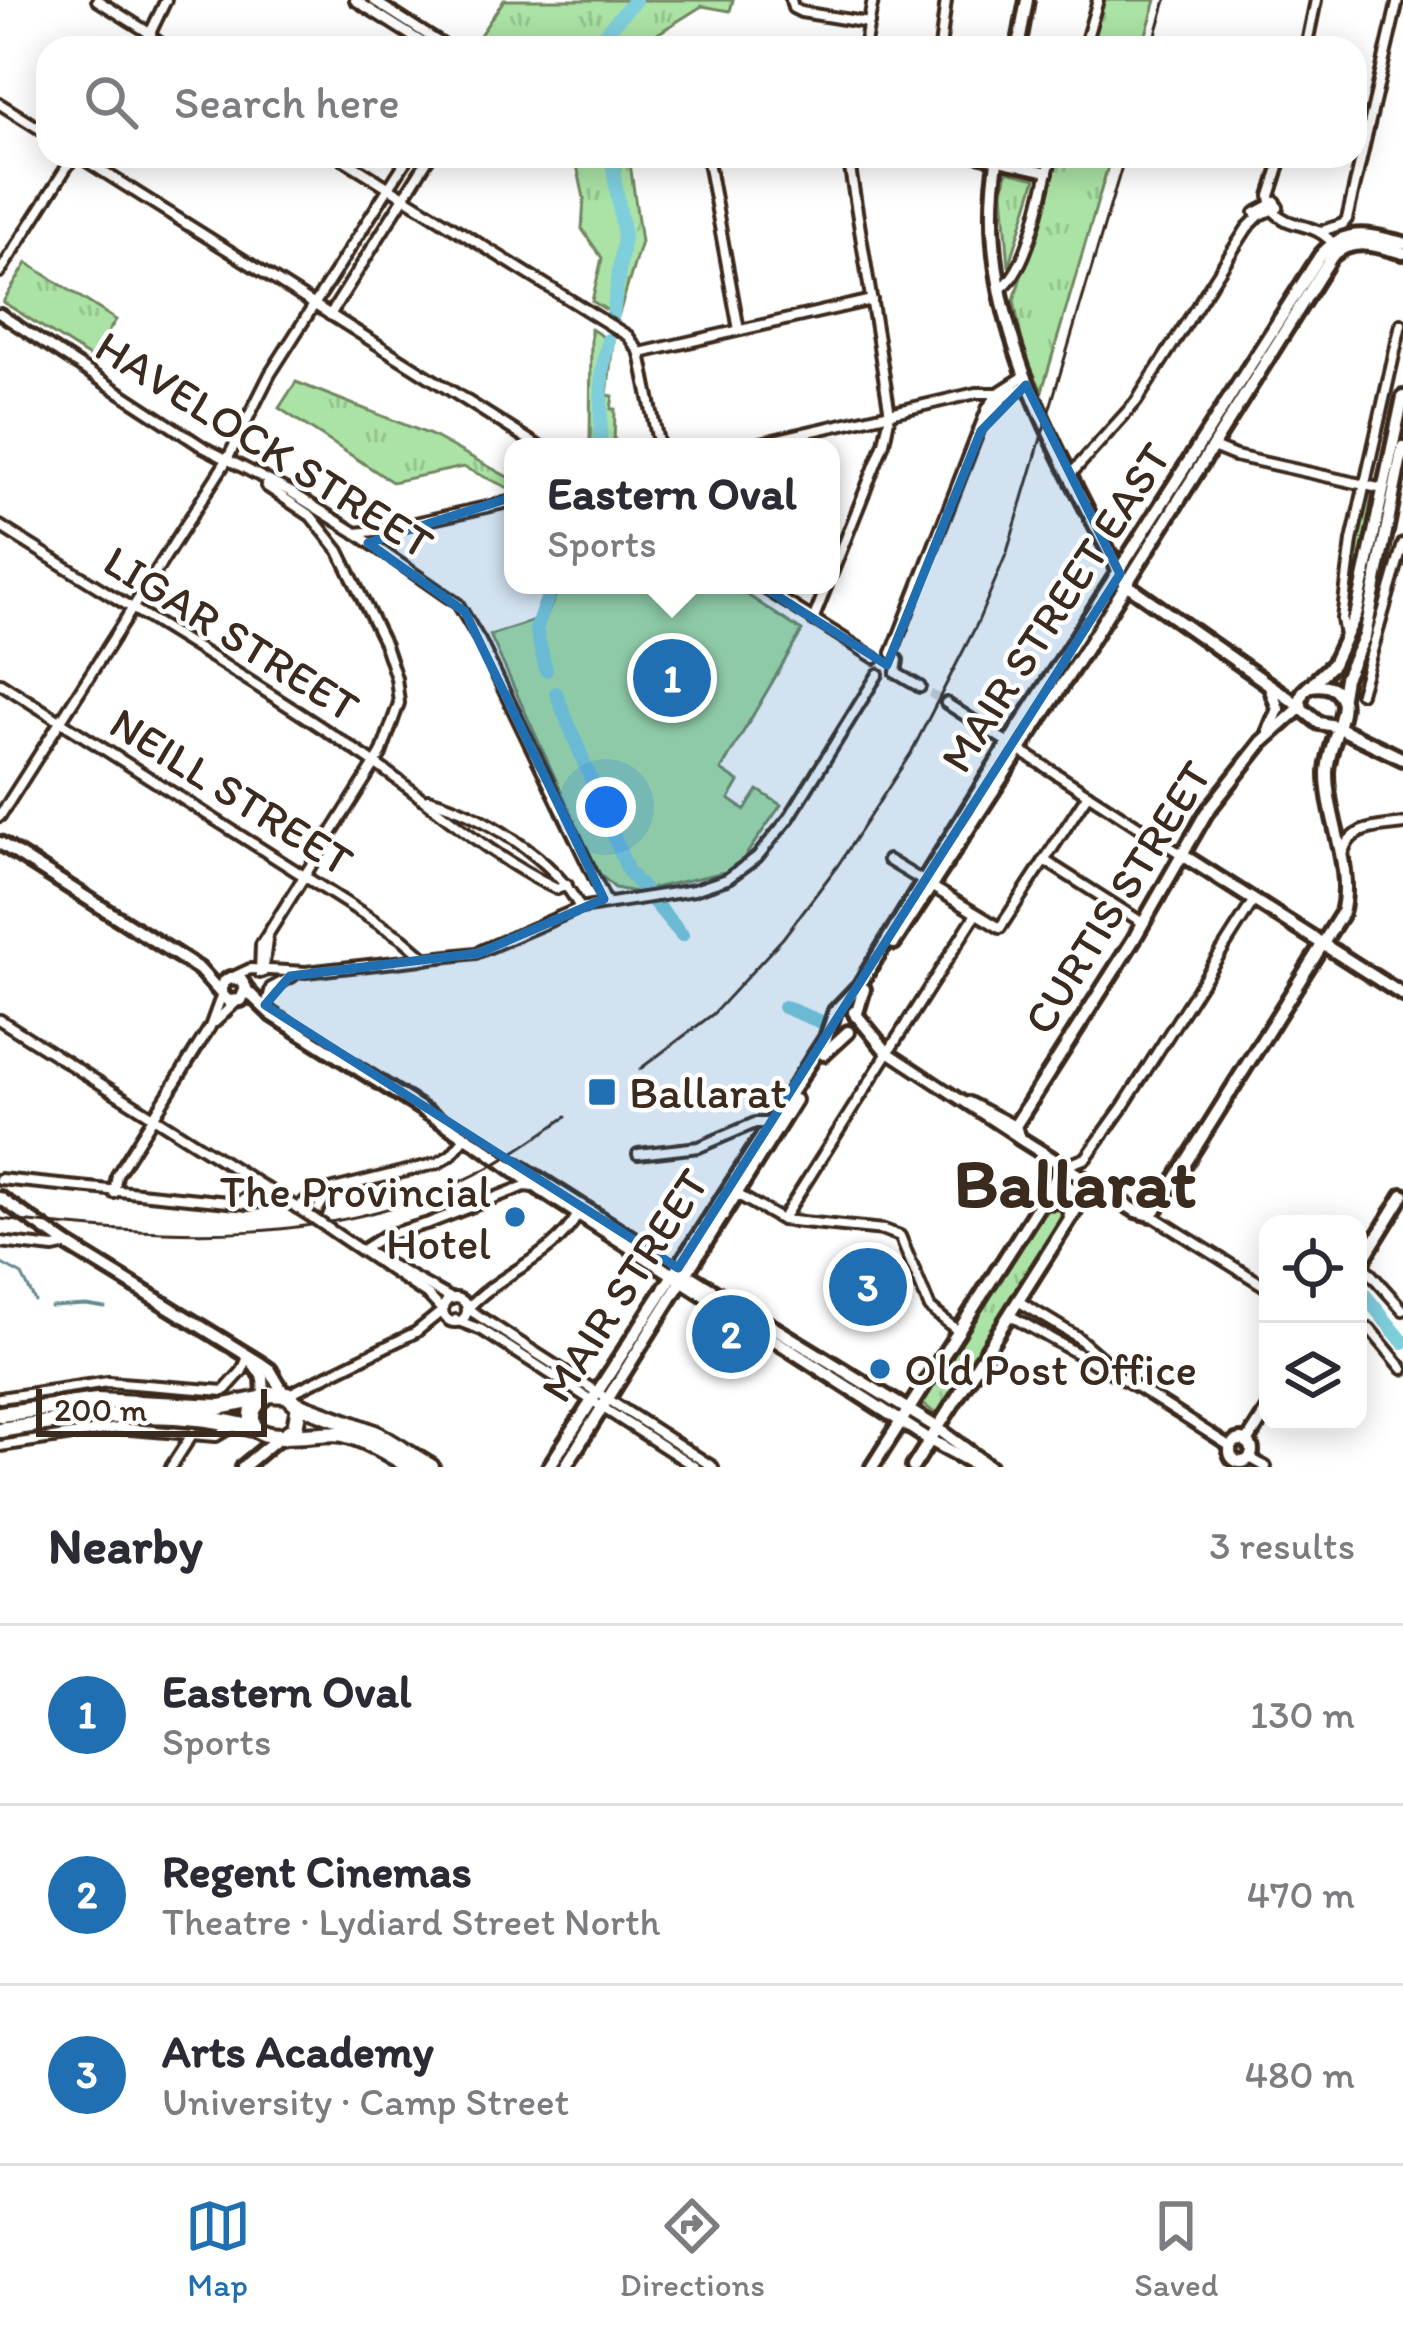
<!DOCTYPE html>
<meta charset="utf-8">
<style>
:root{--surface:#fff;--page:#f7f7f7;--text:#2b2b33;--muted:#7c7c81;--line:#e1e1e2;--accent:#1f6fb2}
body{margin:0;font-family:Itim,sans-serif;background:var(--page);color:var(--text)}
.controls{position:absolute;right:36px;bottom:36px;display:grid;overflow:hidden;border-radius:24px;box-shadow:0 6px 30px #0003}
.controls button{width:108px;height:108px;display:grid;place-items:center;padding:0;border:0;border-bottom:3px solid var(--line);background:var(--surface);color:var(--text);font:60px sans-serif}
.scale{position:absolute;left:36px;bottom:30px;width:231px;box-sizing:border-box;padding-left:12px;border:6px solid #3b2a1e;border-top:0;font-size:33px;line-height:42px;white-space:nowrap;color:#3b2a1e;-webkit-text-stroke:9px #fff;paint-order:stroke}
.you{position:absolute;left:606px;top:807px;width:42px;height:42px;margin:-30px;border:9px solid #fff;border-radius:50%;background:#1a73e8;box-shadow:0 0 0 18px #1a73e833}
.badge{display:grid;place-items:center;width:78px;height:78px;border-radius:50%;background:var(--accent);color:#fff;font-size:39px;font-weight:700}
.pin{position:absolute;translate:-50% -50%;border:6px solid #fff;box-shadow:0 3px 12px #0006}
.popup{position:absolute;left:504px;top:438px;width:336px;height:156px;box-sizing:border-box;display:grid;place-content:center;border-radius:24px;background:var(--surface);filter:drop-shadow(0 3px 9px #0005);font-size:39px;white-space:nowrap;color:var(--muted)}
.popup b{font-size:45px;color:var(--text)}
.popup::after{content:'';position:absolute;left:50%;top:100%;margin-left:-24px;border:24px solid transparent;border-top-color:var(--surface)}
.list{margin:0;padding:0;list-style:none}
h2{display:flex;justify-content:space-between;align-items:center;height:156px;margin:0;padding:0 48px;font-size:51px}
h2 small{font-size:39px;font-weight:400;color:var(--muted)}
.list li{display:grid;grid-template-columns:78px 1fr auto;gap:36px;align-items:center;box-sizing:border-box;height:180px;padding:0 48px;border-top:3px solid var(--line)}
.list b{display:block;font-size:45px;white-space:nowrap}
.list p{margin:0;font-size:39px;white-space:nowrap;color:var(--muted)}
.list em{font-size:39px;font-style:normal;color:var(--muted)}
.icon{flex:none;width:66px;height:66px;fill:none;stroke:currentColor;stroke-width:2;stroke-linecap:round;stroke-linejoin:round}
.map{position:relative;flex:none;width:1403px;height:1467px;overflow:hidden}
.search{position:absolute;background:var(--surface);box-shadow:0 6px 30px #0003;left:36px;right:36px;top:36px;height:132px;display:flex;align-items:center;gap:30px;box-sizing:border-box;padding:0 42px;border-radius:36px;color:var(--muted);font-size:45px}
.sheet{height:696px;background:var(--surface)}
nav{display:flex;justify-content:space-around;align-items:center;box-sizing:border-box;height:168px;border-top:3px solid var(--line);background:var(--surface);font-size:33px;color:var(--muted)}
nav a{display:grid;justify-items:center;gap:6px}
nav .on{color:var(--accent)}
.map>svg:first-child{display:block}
</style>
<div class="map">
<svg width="1403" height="1467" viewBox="0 0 1403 1467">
<defs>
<pattern id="park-tufts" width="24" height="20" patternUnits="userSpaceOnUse" patternTransform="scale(3)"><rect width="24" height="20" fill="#abe2a5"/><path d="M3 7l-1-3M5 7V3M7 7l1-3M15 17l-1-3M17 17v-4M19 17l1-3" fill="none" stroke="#94c28e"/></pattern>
</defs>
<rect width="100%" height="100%" fill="#fff"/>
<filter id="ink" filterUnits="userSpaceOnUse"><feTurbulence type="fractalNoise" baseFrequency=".00833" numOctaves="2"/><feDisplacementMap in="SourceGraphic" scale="24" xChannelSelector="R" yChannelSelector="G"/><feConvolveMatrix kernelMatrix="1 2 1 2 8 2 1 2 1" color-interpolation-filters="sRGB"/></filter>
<g filter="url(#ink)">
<g fill="#abe2a5" stroke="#738662" stroke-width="3">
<polygon points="1372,494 1359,584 1348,620 1353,561 1366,495"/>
<polygon points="560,585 732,585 802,631 721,770 739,782 729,799 745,810 758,790 781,805 743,859 725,872 635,892 615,888 599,874 490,635 546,617"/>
</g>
<g fill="url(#park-tufts)" stroke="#738662" stroke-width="3">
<polygon points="504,0 733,0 730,11 702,6 646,41 644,48 471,48"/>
<polygon points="1104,0 1156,0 1142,48 1090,48"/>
<polygon points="575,156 629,156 641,242 618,317 592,301 602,258 582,229 584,198"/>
<polygon points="1057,156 1111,156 1042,391 1024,354 1014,300"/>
<polygon points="1007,171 1036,178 1009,267 1003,192"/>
<polygon points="27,263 116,320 91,358 3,302"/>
<polygon points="591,329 613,343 607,395 613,396 611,409 615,409 614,447 590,447"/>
<polygon points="296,382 431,435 513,480 513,490 463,467 392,482 279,408"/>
<polygon points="1051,1206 1061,1206 1063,1214 937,1415 923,1404 1026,1236"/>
</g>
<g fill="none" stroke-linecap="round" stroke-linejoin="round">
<g stroke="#648c90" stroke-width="3">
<polyline points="0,1263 22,1275 35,1301"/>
<polyline points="51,1307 86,1305 105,1308"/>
</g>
<g stroke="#7fcedc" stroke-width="14">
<polyline points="592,48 635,0"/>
<polyline points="611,156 624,237 613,314"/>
<polyline points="600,447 602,372 608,340"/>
<polyline points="546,670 536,629 552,585"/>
<polyline points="556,693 628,871 682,935"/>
<polyline points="784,1007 819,1021"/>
<polyline points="1358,1287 1403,1342"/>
</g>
<polyline stroke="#d8d4d2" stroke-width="8" stroke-dasharray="8 4" stroke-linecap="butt" points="920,687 946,703"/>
<g stroke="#3b2a1e" stroke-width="16">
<g id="street">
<polyline points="97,0 151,34"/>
<polyline points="355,0 431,48"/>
<polyline points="373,0 448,48"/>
<polyline points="791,0 793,8 801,12 869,23"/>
<polyline points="150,36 167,48"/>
<polyline points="143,48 166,0"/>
<polyline points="864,48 873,0"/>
<polyline points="940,48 946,0"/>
<polyline points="1084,48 1098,0"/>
<polyline points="1306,48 1316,0"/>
<polyline points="0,104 48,134"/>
<polyline points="338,156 628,336 640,353 659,447"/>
<polyline points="707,156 739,330"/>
<polyline points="977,156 1048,172"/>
<polyline points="85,160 540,447"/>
<polyline points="1272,209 1270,196 1282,158"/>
<path d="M1273,210C1292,232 1313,218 1336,247"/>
<polyline points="1255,213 1276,202"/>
<polyline points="1322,231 1343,224 1347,219 1398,0"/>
<polyline points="0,272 70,162"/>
<path d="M1000,289C1030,270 1042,190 1052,156"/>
<polyline points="0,314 203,447 291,492 353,531 458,604 480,641 606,902"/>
<polyline points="330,315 430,156"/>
<polyline points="640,353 872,300"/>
<polyline points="987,419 1005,397 1026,385"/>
<polyline points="744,447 976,393 998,393"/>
<polyline points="1213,447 1235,456 1383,489"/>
<polyline points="1070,475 1136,402 1247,228 1260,215 1278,207"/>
<path d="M0,526C122,603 248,677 367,758C431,801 487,856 557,889L567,885"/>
<polyline points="356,533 384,530 513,501"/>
<polyline points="831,576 884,443 890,414 848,156"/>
<polyline points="759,585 875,658"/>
<polyline points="813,620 827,585"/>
<polyline points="1345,636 1342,619 1352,541 1401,324"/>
<polyline points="892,653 988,407 1001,391 1023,377"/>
<polyline points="892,653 898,660 896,673"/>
<polyline points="896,673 920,687"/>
<polyline points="0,683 403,939 426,959"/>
<polyline points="1360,693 1403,544"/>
<polyline points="946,703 1181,854"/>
<path d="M428,799C479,812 556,859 580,908"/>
<polyline points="0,816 227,460 270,374 409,156"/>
<path d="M1343,852C1351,825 1380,828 1403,824"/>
<polyline points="888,860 1000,928 1088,794"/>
<polyline points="1044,860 1143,923"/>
<polyline points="263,972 267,940"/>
<polyline points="260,973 261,945 381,754 399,703 396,678 385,645 339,551 311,516 266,486"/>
<polyline points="233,977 250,969 306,972 476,953 580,908 694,890 727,879 757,857 789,818 878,674"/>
<polyline points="266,1006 271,988 293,976"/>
<polyline points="0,1020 310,1216"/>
<polyline points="215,1022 235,1003"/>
<polyline points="888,1052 1019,1138"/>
<polyline points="969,1102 1015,1126"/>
<polyline points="638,1154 699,1147 755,1123 770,1123"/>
<polyline points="1066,1166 1086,1158 1124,1105 1254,900"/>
<polyline points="0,1179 248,1204 260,1202 274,1193"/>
<polyline points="733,1192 782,1220 884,1230 900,1236 930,1308 959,1332"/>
<polyline points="114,1193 117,1175 210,1027 222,994"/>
<polyline points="239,1201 255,1196 263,1186"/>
<polyline points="297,1208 314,1194 438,1163 451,1155 466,1137"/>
<polyline points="1151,1215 1268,1288"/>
<polyline points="313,1218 327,1194"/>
<polyline points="782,1220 976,914"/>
<polyline points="335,1233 429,1296 442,1310"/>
<polyline points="0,1242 54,1248 68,1245"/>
<polyline points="362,1250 384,1236 429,1223 525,1186 533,1187"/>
<polyline points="365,1251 452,1299"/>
<polyline points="1361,1263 1403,1310"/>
<circle cx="455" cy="1310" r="12"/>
<polyline points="1018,1301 1076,1336 1114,1369"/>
<path d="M468,1308C501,1272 555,1257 578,1214"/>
<polyline points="468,1309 713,1467"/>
<polyline points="1009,1315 1137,1387 1231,1447"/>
<polyline points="456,1320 482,1330 695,1467"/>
<polyline points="1358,1337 1370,1329 1403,1369"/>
<polyline points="287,1395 416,1332 442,1311"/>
<polyline points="0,1398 108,1382 224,1391 242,1371 248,1357"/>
<polyline points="0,1446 118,1428 216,1436 235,1425"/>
<polyline points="1250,1458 1266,1467"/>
<polyline points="171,1467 193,1433"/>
</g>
</g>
<g stroke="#3b2a1e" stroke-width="20">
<g id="secondary">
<polyline points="1018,48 1027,0"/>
<path d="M998,156C971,309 1054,443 1120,574L1126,584L1300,706"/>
<polyline points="1403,397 1357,612 1333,664 1303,692 1300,701 1302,709 1319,723 1335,726 1403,759"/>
<polyline points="1342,696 1345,678 1365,636 1403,447"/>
<path d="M1301,707L1262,742L1206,813L1134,939L1015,1126L1019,1138L1136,1211L1151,1215L1158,1207L1342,913C1354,867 1327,820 1327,773C1327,751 1347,712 1342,700C1337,686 1324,684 1311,686"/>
<polyline points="1269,731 1278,709 1270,687"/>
<polyline points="0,843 199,969 228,1001 241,1000 246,988 241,980 230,978 223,983 221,993"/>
<polyline points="1181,854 1403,995"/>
<path d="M894,943L1085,650L1332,256C1354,236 1377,246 1403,253"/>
<polyline points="246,990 271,1014 482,1147 541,1190 930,1440 980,1467"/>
<polyline points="854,1012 886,1051"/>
<polyline points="856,1016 864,989"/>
<polyline points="824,1054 848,1032"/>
<polyline points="517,1165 638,1242"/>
<polyline points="0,1198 68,1245 260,1363 270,1370 284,1394"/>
<polyline points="1042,1202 1063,1201 1069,1208 1070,1218"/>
<polyline points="1358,1268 1403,1195"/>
<polyline points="683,1272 933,1425 990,1467"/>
<polyline points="254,1364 263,1377 264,1396"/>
<circle cx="1241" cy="1451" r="11"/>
<polyline points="1247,1442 1268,1409"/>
<polyline points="243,1467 278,1438"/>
<path d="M549,1467L826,1038L835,1011L859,986L1003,752L1320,256C1345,226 1370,235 1403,243"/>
<polyline points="565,1467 795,1100"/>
<polyline points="872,1467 1064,1166"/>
<polyline points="913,1467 1085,1195 1097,1186"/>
</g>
</g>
<g stroke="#3b2a1e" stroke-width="22">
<g id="highway">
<polyline points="297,1404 375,1433 431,1467"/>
<polyline points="0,1414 97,1401 220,1407 260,1399"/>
<path d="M0,1430C84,1416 172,1406 256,1429"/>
<path d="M282,1437L295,1428L299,1406L287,1395L269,1394C261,1399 253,1405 252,1415C249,1451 320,1429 343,1434C368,1440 389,1454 411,1467"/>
</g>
</g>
<use href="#street" stroke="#fff" stroke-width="8"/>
<use href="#secondary" stroke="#fff" stroke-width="10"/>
<use href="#highway" stroke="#fff" stroke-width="14"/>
<g stroke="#3b2a1e" stroke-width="3">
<polyline points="1152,48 1166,0"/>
<polyline points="640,1069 713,1014 783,938 838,865 911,753 977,624 1007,552 1125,156"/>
<path d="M0,1219C167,1237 334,1251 488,1168C515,1153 540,1135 566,1117"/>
</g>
<g stroke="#3b2a1e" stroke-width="16" stroke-linecap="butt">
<polyline id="street-bridge" points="310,1216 335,1233"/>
</g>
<use href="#street-bridge" stroke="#fff" stroke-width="8"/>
</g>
</g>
<path fill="#1f6fb2" fill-opacity="0.2" stroke="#1f6fb2" stroke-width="9" stroke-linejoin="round" d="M1026,385L1120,574L678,1268L265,1005L290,976L479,953L604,899L465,612L368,543L584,474L887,665L981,431Z"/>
<g fill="#1f6fb2" stroke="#fff" stroke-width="4.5">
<rect x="587" y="1077" width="30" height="30" rx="6"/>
<circle cx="515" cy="1217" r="12"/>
<circle cx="880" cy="1369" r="12"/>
</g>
<g text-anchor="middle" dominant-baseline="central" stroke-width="9" stroke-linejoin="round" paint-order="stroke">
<g font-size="45" fill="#3b2a1e" stroke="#fff">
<text transform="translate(265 444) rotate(32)">HAVELOCK STREET</text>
<text transform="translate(1055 607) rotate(-57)">MAIR STREET EAST</text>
<text transform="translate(232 633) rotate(32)">LIGAR STREET</text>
<text transform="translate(232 791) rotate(32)">NEILL STREET</text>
<text transform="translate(1117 897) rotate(-58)">CURTIS STREET</text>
<text transform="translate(624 1285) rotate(-57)">MAIR STREET</text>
</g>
<g font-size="45" fill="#3b2a1e" stroke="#fff" text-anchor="start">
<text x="629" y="1092">Ballarat</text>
<text x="491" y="1191" text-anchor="end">The Provincial<tspan x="491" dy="52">Hotel</tspan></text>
<text x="904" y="1369">Old Post Office</text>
</g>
<g font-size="69" font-weight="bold" fill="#3b2a1e" stroke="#fff">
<text x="1075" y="1182">Ballarat</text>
</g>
</g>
</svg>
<div class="controls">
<button><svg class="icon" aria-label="locate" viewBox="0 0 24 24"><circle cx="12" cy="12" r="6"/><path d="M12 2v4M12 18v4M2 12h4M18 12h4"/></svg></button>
<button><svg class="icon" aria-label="layers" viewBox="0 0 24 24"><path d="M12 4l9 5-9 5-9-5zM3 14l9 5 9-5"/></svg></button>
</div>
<div class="scale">200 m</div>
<div class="you"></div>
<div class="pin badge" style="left:672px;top:678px">1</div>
<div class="popup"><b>Eastern Oval</b>Sports</div>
<div class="pin badge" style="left:731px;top:1334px">2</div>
<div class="pin badge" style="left:868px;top:1287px">3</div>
<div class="search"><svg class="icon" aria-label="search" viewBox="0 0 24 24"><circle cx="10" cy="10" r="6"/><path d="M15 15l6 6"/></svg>Search here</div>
</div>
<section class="sheet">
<h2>Nearby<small>3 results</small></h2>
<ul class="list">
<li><span class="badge">1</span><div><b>Eastern Oval</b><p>Sports</p></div><em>130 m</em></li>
<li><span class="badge">2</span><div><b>Regent Cinemas</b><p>Theatre · Lydiard Street North</p></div><em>470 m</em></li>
<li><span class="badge">3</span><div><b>Arts Academy</b><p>University · Camp Street</p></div><em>480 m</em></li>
</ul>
</section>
<nav>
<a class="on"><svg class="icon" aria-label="map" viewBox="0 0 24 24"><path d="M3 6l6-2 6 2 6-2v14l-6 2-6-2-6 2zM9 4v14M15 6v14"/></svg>Map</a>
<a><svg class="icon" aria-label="directions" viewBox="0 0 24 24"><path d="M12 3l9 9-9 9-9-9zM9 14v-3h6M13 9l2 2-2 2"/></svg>Directions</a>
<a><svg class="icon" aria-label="saved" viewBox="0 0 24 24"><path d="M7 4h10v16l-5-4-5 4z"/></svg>Saved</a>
</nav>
